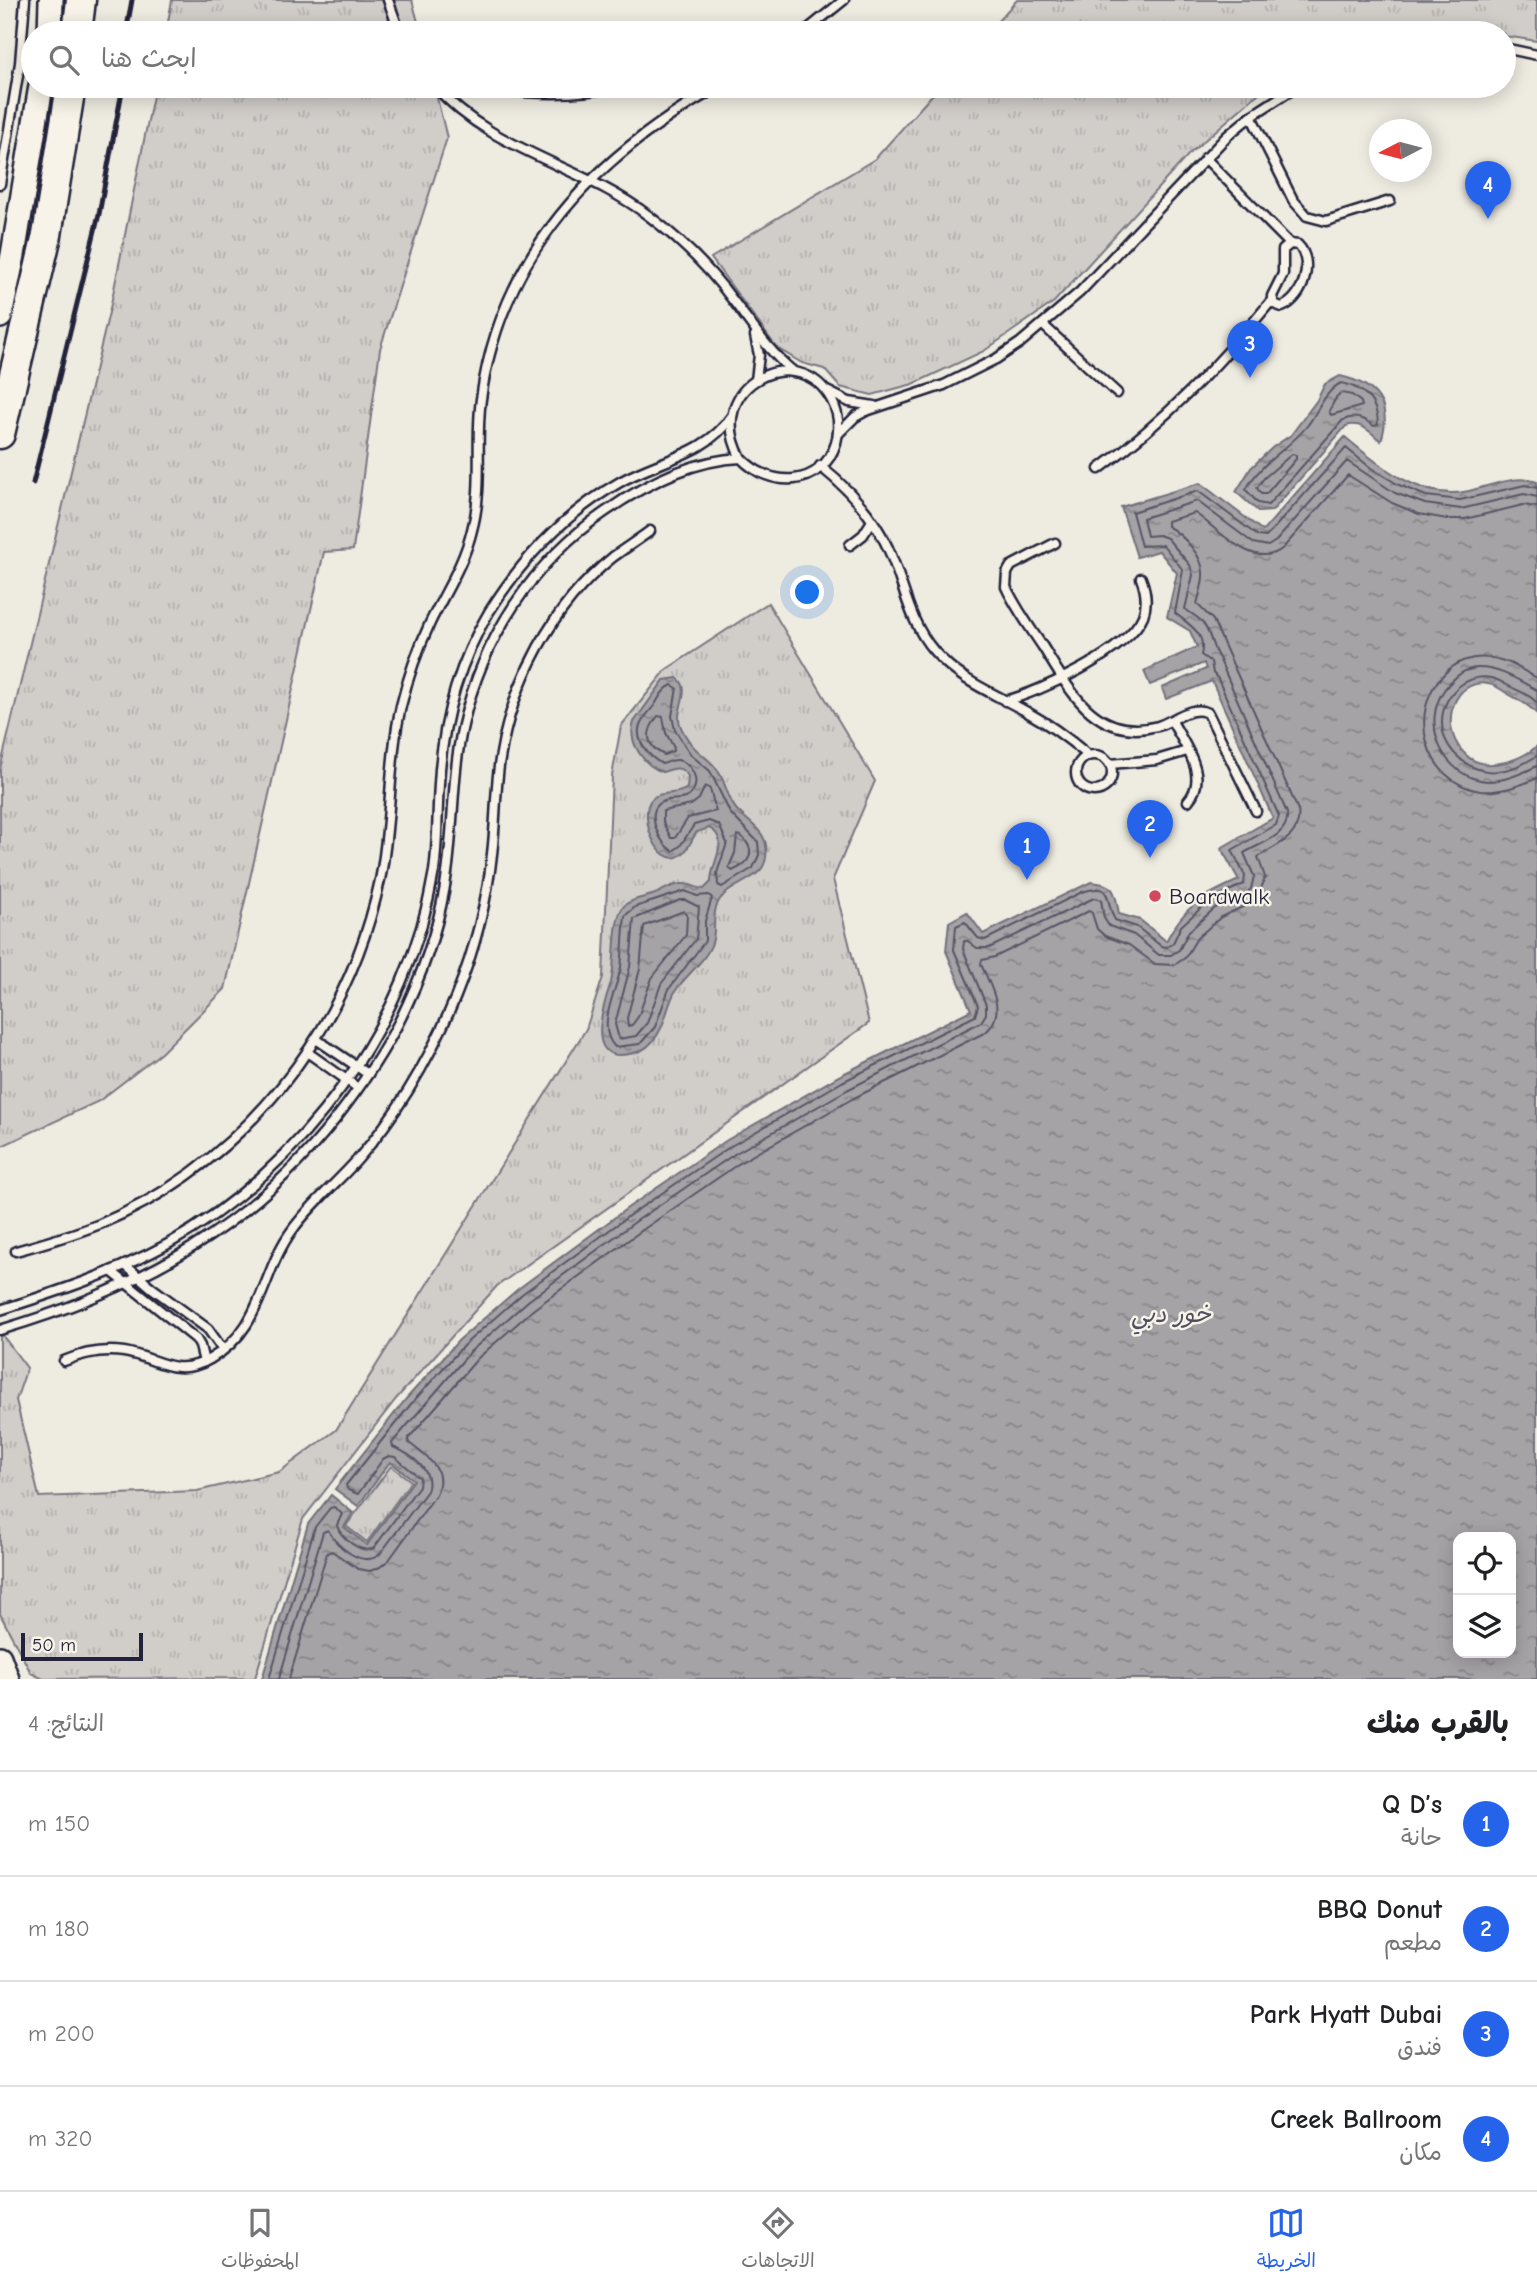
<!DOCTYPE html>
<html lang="ar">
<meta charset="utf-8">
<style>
:root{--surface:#fff;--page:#f2f2f2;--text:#202124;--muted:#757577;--line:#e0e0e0;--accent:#2563eb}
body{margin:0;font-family:"Comic Neue","Playpen Sans Arabic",sans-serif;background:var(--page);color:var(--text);direction:rtl}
.controls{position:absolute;right:21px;bottom:21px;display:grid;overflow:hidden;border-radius:14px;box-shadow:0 4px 18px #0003}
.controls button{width:63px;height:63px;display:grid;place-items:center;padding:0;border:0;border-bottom:2px solid var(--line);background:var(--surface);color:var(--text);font:35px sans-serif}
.compass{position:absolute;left:1369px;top:119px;width:63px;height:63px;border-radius:50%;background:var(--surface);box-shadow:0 4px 18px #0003;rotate:264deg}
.scale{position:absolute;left:21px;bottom:18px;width:122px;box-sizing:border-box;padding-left:7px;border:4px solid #22223b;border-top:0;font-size:19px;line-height:24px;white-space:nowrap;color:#22223b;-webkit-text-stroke:5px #f7f3e8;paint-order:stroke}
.you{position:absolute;left:808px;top:593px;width:24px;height:24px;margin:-18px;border:5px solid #fff;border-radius:50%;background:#1a73e8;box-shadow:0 0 0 10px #1a73e833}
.badge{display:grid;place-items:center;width:46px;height:46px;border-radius:50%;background:var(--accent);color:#fff;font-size:23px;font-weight:700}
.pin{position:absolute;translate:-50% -58px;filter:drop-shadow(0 2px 4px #0008)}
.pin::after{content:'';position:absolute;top:37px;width:24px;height:21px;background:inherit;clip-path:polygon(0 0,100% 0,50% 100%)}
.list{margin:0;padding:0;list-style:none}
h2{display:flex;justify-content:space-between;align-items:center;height:91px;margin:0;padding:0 28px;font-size:30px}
h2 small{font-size:23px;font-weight:400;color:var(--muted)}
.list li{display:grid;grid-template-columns:46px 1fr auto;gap:21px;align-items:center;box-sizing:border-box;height:105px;padding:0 28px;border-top:2px solid var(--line)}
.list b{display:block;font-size:26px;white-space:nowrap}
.list p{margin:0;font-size:23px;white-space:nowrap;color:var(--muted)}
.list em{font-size:23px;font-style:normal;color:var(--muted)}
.icon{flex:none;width:38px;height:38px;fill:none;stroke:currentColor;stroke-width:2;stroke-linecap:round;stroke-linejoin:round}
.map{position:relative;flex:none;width:1537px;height:1679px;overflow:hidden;direction:ltr}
.search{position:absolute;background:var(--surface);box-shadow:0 4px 18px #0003;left:21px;right:21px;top:21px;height:77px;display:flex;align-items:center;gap:18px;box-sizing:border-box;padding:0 24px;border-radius:38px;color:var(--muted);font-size:26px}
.sheet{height:511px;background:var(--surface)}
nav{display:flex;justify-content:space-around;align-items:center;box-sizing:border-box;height:98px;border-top:2px solid var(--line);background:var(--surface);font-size:19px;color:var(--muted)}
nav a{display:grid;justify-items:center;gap:4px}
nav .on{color:var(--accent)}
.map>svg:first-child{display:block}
</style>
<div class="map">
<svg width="1537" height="1679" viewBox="0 0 1537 1679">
<defs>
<pattern id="grass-tufts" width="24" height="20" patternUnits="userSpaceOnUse" patternTransform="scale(1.75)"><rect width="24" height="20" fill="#d1cdc9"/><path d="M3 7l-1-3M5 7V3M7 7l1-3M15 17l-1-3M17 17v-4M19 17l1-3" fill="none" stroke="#b3b0ae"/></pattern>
<pattern id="water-ripples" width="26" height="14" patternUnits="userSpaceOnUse" patternTransform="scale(1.75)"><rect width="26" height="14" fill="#a6a3a6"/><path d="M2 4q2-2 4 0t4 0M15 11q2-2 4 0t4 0" fill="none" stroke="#878488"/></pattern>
</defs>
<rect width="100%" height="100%" fill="#eeebe1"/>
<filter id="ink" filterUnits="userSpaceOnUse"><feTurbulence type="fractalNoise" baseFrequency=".0143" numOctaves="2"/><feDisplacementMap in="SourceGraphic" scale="14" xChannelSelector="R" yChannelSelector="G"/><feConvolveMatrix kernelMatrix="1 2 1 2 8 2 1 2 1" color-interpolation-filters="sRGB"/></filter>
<g filter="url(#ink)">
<g fill="url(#grass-tufts)" stroke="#7a7882" stroke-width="2">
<polygon points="172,0 412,0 421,33 166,33"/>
<polygon points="1017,0 1537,0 1537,41 1504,36 1504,33 1479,32 987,33"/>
<polygon points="155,86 434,86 447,138 380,349 353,550 324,552 225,989 161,1053 99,1101 0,1147 0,769 111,304"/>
<polygon points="940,86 1267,86 1190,153 1054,302 984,351 913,384 872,395 840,387 824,369 802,363 777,348 711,258 875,159"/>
<polygon points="768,603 875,781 833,879 869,1023 497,1286 396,1399 303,1519 255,1678 43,1679 31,1673 0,1614 0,1332 27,1368 16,1400 39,1497 197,1491 279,1472 336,1430 586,1029 603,977 612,776 621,726 667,669"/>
<polygon points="391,1466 411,1481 367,1542 346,1526"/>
</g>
<g fill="url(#water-ripples)" stroke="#716f7b" stroke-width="2" fill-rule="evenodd">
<path d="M1340,376C1376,384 1393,404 1381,441C1370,432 1361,421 1346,426L1272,511L1259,512L1236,492L1251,468L1273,447L1291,435L1317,400L1325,384Z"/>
<path d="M1345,437C1378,465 1422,502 1469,491C1490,486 1516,474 1537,482V714C1527,702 1515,699 1502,690C1461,664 1433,721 1464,753C1472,762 1481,765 1493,764C1508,763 1525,757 1537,746V1679H262L308,1524L331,1495L353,1513L344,1527L367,1545L414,1480L390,1462L358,1506L335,1489L406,1399L459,1340L518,1289L626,1209L727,1140L839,1076L971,1010L946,951L949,922L967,912L983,934L1091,882C1116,884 1115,892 1119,914L1140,920L1166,941C1185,905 1203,896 1239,880L1221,848L1273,818L1212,681L1166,699L1162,688L1206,669L1204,663L1150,685L1144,671L1197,647L1190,631L1167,617L1177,573L1159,551L1137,557L1121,507L1200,483L1263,531ZM1511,1537V1653H1458V1537Z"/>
<path d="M677,678C691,687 679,704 679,717C678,725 684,734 689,741C696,752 707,757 715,767C726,779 726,797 736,809C746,821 763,829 766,845C771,881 738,878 721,898C710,912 717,928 712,943C706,961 686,975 676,990C666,1006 666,1027 652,1042C645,1050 639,1052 629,1054C583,1064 604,1003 611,982C616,964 612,915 625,905C633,898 645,898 655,894C664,890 674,883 684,884C692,884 697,889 704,889L711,882C710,864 732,839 709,828L697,832C691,839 689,850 681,855C658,870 638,816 651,800C661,789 676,797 687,788L688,776C681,765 674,768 663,772C644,766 627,742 634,722L664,680Z"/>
</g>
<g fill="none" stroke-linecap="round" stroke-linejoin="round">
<g stroke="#575666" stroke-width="2">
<path d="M1341,383C1363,387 1378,401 1378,425L1374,426C1363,418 1356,415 1343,420L1268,505L1258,503L1246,490C1260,462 1288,450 1307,426C1318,412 1325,391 1341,383Z"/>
<polygon points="1342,393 1352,395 1361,402 1362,406 1331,415 1329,411 1337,396"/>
<polygon points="1292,454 1296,455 1296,459 1266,494 1261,494 1257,488 1264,478"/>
<path d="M1537,678C1526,673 1515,664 1504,661C1482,654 1460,657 1444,674C1406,712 1425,782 1480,791C1498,793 1521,786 1537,778"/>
<path d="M672,685L677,688L672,716L675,730L691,755L710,771L730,813L758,842L759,855L753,868L722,887L718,885L717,873L727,843L719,825L709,821L694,825L680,846L673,851C660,845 646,815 659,804C668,795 686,805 693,791C700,779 691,763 678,760C672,759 668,763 662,764C651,758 637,744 639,729C640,721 649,712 654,706C659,698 663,689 672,685Z"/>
<path d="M1537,690C1518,680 1500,668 1478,668C1466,668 1457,675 1450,683C1419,714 1437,771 1480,780C1499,784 1521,774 1537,766"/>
<path d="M1537,703C1529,693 1515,690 1505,684C1476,664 1441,691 1442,723C1442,734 1447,745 1454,753C1479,780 1508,774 1537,756"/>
<path d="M658,716L663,717L666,733L674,748L673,751L664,755C644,745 646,731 658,716Z"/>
<polygon points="705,786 710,789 716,811 688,818 675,838 671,838 663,822 663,811 691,805 699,799"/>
<path d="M737,835L741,836C757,851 751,863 732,871L729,867L735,853Z"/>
<path d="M685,891L697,896L709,895L712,898L705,921V941L669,989L655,1027L640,1044L615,1047C595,1027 617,990 621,967C623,950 623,933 625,916L635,907Z"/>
<polygon points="680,900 685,900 699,907 696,939 661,984 647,1023 636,1036 619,1039 615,1024 630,967 634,919"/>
<polygon points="684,911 687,915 686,935 652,978 638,1017 632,1025 628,1026 627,1018 640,969 644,926"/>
<path d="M269,1679L315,1527L330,1508L334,1507L342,1514L337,1525C339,1537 362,1555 374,1548L419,1486L420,1478L395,1457L389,1456L383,1459L358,1494L348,1490L346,1485L411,1404L464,1345L522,1294L630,1215L731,1146L842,1082L975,1016L978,1006L954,950L956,926L965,922L978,938L985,940L1082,892C1115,881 1104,901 1115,920L1137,927L1161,946L1167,947L1173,943L1181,926L1210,900L1244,884L1245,876L1232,850L1276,825L1279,816L1218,679L1213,673L1211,662L1201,655C1207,633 1189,625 1175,613L1183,570L1163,545L1141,546L1132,512L1198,491L1258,536L1266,537L1346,448L1371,468L1399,485L1426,496L1460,500L1525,485L1537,488"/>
<path d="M279,1679L323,1532L328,1530C337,1547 363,1569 380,1554L427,1491C435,1470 410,1454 393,1447L392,1443L471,1351L528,1301L635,1222L736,1153L847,1090L981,1022L986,1014V1005L963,949L964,941H968L977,948H989L1094,898L1101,900L1104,918L1109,926L1134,935L1159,955H1171L1179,950L1189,931L1215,908L1244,895L1251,889L1254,876L1244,853C1260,843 1290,836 1287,813L1219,658C1211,647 1211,630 1200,620C1196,616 1190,613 1185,609L1193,575L1190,565L1167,538L1159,535L1147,536L1143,518L1197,501L1253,543L1268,546L1276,541L1347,461L1395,493L1425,504L1461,509L1524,494L1537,497"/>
<path d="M289,1679L327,1553L332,1551L358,1569L370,1571L380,1567L389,1560L435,1496C449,1470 427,1457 409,1443L408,1439L478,1358L534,1309L641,1231L741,1162L852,1099L986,1032C1008,1012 990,986 981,964L982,960L995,957L1089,911L1092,913L1097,929L1105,936L1129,945L1155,964L1174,965L1185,958L1197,938L1221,917L1249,904L1259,895L1265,877L1258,857C1277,844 1302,838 1298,810L1213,620L1197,604C1199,595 1203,585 1203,576C1205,557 1182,534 1167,526V521L1195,513C1218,529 1255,572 1283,548L1348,475L1392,503L1419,514L1447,519H1465L1523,505L1537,507"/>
</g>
<g stroke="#22223b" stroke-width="13">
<g id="lane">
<polyline points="388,0 400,33"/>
<polyline points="803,33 844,0"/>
<polyline points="1504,48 1537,55"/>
<path d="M435,86C491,151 582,165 649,216C682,241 711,270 735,303C754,328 769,352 794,372"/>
<path d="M499,89C540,95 579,95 621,86"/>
<polyline points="1251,116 1293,200 1307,216 1326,221 1390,201"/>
<polyline points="1205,158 1290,244"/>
<polyline points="0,184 20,63 25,0"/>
<path d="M1290,244L1298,245C1315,262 1303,299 1282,307L1274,304L1272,296L1283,274V250Z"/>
<polyline points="1043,325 1117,393"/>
<polyline points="755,336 759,355 756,380"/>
<polyline points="827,391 849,402 874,406"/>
<polyline points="838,434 855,417 866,411 944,385 996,359 1020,343 1080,292 1227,136 1251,116 1298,86"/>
<path d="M820,466C849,489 873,515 888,548C904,583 908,621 934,651C961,682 992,692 1027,712C1049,724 1069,739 1088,755"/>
<path d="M1099,469C1166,420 1220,364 1272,300"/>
<path d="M1055,543L1011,566L1007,573L1006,587C1016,608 1030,628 1043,647C1070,691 1096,742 1158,726C1174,721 1192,704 1208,713L1256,811"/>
<polyline points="850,545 863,535 872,521"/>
<path d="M1005,701C1041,692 1128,651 1143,616C1148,603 1146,591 1141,578"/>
<path d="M1172,721C1184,745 1210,776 1188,801"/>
<circle cx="1094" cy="773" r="18"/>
<polyline points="1110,764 1157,760 1187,751"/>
<polyline points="316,1039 368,1074"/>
<polyline points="307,1052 358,1088"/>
<path d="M16,1251C45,1243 72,1235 100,1224C243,1164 348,1031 380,880C392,822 388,763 401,706C408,677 418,649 430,623C445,592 464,564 472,530C484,486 475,442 481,399C501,253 595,155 720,86"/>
<polyline points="125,1265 152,1288 208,1329 223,1350"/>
<polyline points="111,1271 196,1339 200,1346 204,1362"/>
<path d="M0,1310C57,1292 115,1273 168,1244C303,1168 409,1024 434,871C438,842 437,813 439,784C442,724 458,664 489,612C522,559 566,513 620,482C658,460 706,455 731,417"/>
<path d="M0,1330C142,1288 258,1225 347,1104C370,1073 392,1039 408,1003C427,962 441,917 447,873C454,824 452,773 463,725C482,640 533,561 605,512C645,484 691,460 741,458C770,489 822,488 836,443C840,428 839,414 832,401C800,338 701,384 741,458"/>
<path d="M64,1361C83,1353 102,1349 124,1352C156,1357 175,1379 210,1359C264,1329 260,1273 293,1229C312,1203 337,1183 358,1159C400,1111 432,1054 456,996C474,951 487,902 492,854C496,822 495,790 500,759C512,682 552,606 613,557C625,548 638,540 650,531"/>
</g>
</g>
<g stroke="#22223b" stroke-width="26">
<polyline id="secondary" points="0,1657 8,1679"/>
</g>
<g stroke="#22223b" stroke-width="28">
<g id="primary">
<polyline points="50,33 51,0"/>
<polyline points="0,316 13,255 41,86"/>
</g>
</g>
<g stroke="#22223b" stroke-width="33">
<g id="highway">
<polyline points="77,33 81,0"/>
<polyline points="0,434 47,235 71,86"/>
</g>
</g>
<use href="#lane" stroke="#f7f3e8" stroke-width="8"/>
<use href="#secondary" stroke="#f7f3e8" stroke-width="21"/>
<use href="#primary" stroke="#f7f3e8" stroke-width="23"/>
<use href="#highway" stroke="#f7f3e8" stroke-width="28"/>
<g stroke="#22223b" stroke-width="5">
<polyline points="126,33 132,0"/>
<polyline points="33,483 99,214 123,86"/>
</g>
</g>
</g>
<circle fill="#d1495b" stroke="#f7f3e8" stroke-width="2.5" cx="1155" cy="896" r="7"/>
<g text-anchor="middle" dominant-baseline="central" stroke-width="5" stroke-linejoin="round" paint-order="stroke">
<g font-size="23" fill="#22223b" stroke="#f7f3e8" text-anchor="start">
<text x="1169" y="896">Boardwalk</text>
</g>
<g font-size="24" font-style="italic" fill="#504f60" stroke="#f7f3e8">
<text x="1171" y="1314">خور دبي</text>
</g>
</g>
</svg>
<div class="controls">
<button><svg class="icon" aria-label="locate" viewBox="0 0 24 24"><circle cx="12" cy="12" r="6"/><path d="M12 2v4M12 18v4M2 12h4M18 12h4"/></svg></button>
<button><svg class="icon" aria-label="layers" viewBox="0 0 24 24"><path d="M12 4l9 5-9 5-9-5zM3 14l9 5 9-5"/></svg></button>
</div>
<svg class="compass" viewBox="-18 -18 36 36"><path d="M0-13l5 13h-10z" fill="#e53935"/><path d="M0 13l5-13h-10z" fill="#757577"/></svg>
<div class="scale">50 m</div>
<div class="you"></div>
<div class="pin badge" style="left:1027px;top:880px">1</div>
<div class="pin badge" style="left:1150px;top:858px">2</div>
<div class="pin badge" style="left:1250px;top:378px">3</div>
<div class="pin badge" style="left:1488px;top:219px">4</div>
<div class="search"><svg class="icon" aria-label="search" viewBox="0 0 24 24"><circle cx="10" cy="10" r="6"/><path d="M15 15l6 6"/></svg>ابحث هنا</div>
</div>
<section class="sheet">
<h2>بالقرب منك<small>النتائج: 4</small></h2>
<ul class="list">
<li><span class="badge">1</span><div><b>Q D’s</b><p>حانة</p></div><em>150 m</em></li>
<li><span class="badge">2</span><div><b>BBQ Donut</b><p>مطعم</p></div><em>180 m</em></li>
<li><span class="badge">3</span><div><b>Park Hyatt Dubai</b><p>فندق</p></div><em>200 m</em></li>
<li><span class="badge">4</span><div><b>Creek Ballroom</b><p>مكان</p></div><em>320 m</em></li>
</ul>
</section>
<nav>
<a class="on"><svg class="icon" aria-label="map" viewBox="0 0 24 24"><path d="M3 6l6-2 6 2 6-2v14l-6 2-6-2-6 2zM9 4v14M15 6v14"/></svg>الخريطة</a>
<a><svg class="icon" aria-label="directions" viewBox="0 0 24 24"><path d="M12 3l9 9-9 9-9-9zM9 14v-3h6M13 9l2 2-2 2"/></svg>الاتجاهات</a>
<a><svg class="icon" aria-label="saved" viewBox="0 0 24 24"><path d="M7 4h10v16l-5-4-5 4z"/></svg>المحفوظات</a>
</nav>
